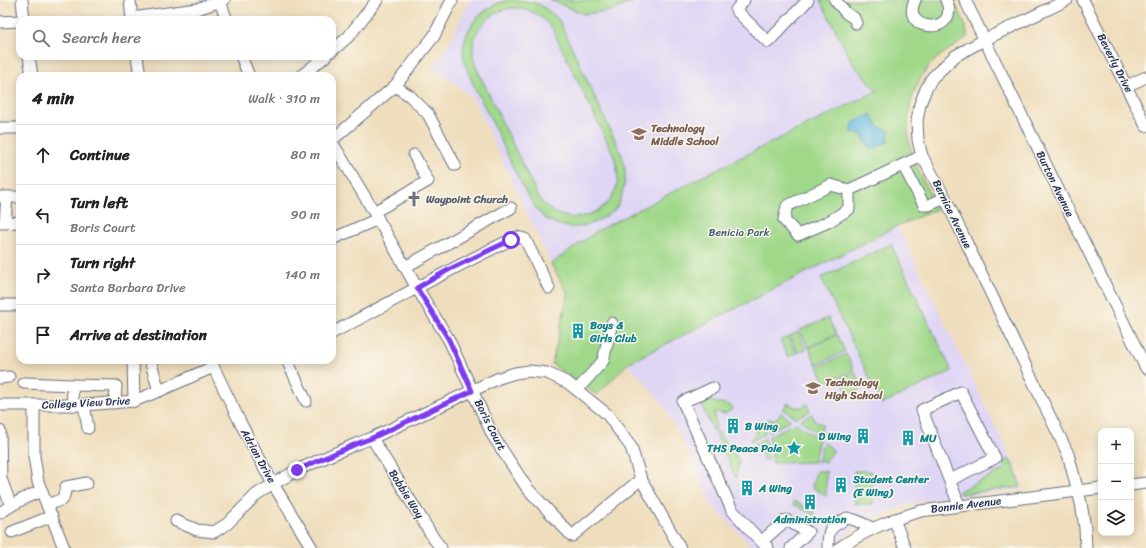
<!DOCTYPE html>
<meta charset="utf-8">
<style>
:root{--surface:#fff;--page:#f6f6f6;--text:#222;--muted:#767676;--line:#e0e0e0}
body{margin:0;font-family:Sriracha,sans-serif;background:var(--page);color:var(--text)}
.controls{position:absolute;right:12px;bottom:12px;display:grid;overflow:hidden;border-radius:8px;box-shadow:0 2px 10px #0003}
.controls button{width:36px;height:36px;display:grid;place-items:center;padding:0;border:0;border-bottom:1px solid var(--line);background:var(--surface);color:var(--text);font:20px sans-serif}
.stop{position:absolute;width:12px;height:12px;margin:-9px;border:3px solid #7c3aed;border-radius:50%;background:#fff}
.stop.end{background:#7c3aed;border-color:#fff;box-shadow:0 1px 4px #0008}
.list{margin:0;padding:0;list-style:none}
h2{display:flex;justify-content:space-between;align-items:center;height:52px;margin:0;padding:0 16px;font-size:17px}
h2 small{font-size:13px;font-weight:400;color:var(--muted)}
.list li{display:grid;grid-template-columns:26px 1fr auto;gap:12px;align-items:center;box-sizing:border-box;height:60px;padding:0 16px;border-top:1px solid var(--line)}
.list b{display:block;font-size:15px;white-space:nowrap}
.list p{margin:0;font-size:13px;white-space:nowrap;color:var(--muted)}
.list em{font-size:13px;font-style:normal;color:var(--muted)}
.icon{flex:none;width:22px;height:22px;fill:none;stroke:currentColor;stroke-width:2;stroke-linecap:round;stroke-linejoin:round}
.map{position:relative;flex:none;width:1146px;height:548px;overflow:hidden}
.search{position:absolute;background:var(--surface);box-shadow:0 2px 10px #0003;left:16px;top:16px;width:320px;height:44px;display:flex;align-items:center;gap:10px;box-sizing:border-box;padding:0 14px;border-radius:12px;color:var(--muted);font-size:15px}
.panel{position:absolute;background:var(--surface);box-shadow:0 2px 10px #0003;left:16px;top:72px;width:320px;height:292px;border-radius:12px}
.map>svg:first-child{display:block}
</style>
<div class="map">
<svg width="1146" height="548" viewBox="0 0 1146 548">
<rect width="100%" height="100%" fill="#fbf7ec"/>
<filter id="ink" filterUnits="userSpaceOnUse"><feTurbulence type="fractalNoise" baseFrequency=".025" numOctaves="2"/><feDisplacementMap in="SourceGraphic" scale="8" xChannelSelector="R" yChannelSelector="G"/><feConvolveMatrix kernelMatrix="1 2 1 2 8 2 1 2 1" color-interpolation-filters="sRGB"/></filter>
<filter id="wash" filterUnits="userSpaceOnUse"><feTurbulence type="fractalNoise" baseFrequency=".012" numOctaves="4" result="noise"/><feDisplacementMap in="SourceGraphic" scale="16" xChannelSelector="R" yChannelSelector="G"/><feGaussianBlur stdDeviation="0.9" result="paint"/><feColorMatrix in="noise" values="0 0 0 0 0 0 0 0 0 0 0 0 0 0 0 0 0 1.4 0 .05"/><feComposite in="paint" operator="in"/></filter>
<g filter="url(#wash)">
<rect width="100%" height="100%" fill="#efdebd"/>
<g fill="#dfd5f5">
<polygon points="470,0 820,0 853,64 877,91 715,170 597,231 551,264 473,98 434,67 452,38"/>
<polygon points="897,226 1015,466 1023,489 928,500 903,506 862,524 828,548 754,548 711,504 692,459 664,406 645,382 627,364"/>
</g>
<g fill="#a0d88a" stroke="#5e8474" fill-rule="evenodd">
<path d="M508,0C534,0 540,2 559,20L622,155C627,171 626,184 620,199C619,203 617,207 614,210C613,212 609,214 607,215C588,229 565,232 545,218C541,215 537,211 535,207C518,182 507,153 494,126C486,108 462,69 463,50C465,25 484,6 508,0ZM511,8C529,9 542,14 553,30L614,156C616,165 619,174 617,184C612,212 574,227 551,210C546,207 542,202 538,197L477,69C465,41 481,14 511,8Z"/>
<polygon points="550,0 637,0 611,11 583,14"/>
<path d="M820,0H953C958,11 968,25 967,37C957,46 944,51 934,61C914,80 905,112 909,140C913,164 927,187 937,209L897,226L627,364L597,395L552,364L568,294L551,264L597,231L715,170L877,91L853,64Z"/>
<polygon points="891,244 952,371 882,404 821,278"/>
<polygon points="828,318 836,334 808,347 800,330"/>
<polygon points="798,332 806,349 798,353 790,336"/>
<polygon points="837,335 845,351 817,365 809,348"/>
<polygon points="788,337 796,353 788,357 780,340"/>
<polygon points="846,354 854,370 826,383 818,367"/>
<polygon points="855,372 863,388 848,394 841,378"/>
<polygon points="709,401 730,405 733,408 725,414 714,412 716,429 713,430 701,404"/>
<path d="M788,403C794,408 800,409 807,404L810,411L796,418L783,409Z"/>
<polygon points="781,413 791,420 769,432 767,420 776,419"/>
<polygon points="812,414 815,422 823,424 820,435 800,420"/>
<path d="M763,421L765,434L751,441L750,439C757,435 759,430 757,422Z"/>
<polygon points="796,423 819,439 814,462 773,463 769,436"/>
<polygon points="715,432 719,432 720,435 739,460 736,478"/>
<polygon points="765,438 768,459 762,460 763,456 754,444"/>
<polygon points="823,443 826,444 834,451 825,460 825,462 818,462"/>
<polygon points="1009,459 1014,467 1021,487 960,494 959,491 1005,469 1002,462"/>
<polygon points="816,471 826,471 826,496 812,487"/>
<polygon points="854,471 871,471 873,504 855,504"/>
<polygon points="794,501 815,512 814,515 793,504"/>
</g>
<polygon fill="#62bbe0" stroke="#3e759f" points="871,114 878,127 889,130 888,142 870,150 862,134 851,132 853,123"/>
</g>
<g filter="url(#ink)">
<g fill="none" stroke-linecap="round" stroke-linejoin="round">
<g stroke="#656c7f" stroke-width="13">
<g id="minor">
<polyline points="22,0 24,20"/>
<polyline points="130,0 132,20"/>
<polyline points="744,0 736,10 768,42 808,0"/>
<polyline points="835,0 846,13 854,18 856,23"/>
<path d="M915,0C899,34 962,35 946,0"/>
<polyline points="965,0 1146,368"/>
<polyline points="1067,0 984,40 955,56 932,78 926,89 920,104 917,121 918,140 922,156 945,198 1068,454 1081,503 1085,528 1086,548"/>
<polyline points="1083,0 1146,126"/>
<polyline points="220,2 227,20"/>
<polyline points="132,18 197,9 224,0"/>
<polyline points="0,22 20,21"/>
<polyline points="332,51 349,36 377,0"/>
<polyline points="29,56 32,76"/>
<polyline points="137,56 140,76"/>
<polyline points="241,56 249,76"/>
<polyline points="301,76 326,56"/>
<polyline points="395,86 410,96 428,114 455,165"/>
<polyline points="1127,86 1146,77"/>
<polyline points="0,128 20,128"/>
<polyline points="332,140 395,86 434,36 452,0"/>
<polyline points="332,142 374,212 417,288 449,340 493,436 527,488 572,536 641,479"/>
<polyline points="903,165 924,205 929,205 945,198"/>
<polyline points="849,190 849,209 828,222 798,235 784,220 787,206 831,185 849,190 922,156"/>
<polyline points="1,197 20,197"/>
<polyline points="374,212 428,181 414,155"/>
<polyline points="0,223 20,222"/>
<polyline points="5,223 7,197"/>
<polyline points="332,239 378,219"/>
<polyline points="405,267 511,208"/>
<polyline points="0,305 20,305"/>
<path d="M332,333C394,301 454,266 517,237L525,239L549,288"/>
<polyline points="133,360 134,401"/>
<polyline points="150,360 159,391"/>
<polyline points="210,360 240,422 273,484 312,548"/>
<polyline points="287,360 306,401"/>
<polyline points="0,378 9,377"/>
<polyline points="24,383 72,385 73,405"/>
<polyline points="72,385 116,386 115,403"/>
<polyline points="713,388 683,402 732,510 752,532 768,548"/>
<polyline points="577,390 603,361 612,323"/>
<polyline points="0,405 84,405 134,401 159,391 213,367"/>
<polyline points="34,405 34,456 38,482 64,548"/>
<polyline points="84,405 88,428"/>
<polyline points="0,431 1,479 11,506"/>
<polyline points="372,438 434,539 441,548"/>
<polyline points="950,480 995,458 961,392 922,410 959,505"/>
<polyline points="1131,485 1146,483"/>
<polyline points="47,505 63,499 66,487 87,483"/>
<path d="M0,513C13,504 26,496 42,491"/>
<polyline points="894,519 905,548"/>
<polyline points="176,521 197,530 214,532 227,524 257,494 297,470 356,444 372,438 499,378 515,373 529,371 547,373 568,383 607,414 631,447 641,479 680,548"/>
<polyline points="12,532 52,516"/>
<polyline points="762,541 786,520 808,532 791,548"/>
<path d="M828,548C828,527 829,529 847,518L855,520L872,528"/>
<path d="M839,548C866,530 890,520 921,511L1101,488"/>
</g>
</g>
<use href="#minor" stroke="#fff" stroke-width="11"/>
</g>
</g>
<g fill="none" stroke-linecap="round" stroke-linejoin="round" filter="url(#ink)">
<polyline stroke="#7c3aed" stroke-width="5" points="297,470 356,444 372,438 472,391 449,340 417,288 450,269 511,240"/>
</g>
<defs>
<g id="school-bare" transform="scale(1.2)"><path d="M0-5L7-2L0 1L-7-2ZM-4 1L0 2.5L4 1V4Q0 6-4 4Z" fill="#8d6e63" stroke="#fbf7ec" stroke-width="2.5" paint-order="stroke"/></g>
<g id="church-bare" transform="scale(1.2)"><path d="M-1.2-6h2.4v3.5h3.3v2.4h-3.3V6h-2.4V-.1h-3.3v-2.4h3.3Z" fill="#6b7280" stroke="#fbf7ec" stroke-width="2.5" paint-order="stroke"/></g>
<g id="building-bare" transform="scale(1.2)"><path d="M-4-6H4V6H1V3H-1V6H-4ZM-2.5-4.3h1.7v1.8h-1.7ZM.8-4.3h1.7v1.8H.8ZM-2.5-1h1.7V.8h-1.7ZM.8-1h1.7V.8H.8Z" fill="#0f9aa8" stroke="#fbf7ec" stroke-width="2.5" paint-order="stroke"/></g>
<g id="sight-bare" transform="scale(1.2)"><path d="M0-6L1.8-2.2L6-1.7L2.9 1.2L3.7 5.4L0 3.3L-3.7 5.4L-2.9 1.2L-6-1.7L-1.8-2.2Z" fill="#0f9aa8" stroke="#fbf7ec" stroke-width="2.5" paint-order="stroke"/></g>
</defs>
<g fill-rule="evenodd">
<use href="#school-bare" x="639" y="134"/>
<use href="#church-bare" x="414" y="199"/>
<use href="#building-bare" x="578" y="331"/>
<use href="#school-bare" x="813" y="388"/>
<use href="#building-bare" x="733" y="426"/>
<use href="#building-bare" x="863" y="436"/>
<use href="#building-bare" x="908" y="438"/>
<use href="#sight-bare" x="794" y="448"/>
<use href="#building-bare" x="841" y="485"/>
<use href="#building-bare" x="747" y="488"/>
<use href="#building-bare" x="810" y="502"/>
</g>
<g text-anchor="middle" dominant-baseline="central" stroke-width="3" stroke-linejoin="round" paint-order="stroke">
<g font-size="11" fill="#1b2f5e" stroke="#fbf7ec">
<text transform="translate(1115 63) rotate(63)">Beverly Drive</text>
<text transform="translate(1055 184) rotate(64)">Burton Avenue</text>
<text transform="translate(952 214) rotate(64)">Bernice Avenue</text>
<text transform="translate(86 403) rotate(-3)">College View Drive</text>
<text transform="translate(490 425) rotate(63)">Boris Court</text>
<text transform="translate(258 456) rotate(61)">Adrian Drive</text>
<text transform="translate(406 494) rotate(58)">Bobbie Way</text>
<text transform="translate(966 505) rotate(-7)">Bonnie Avenue</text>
</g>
<g font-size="11" font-weight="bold" fill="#785e54" stroke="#fbf7ec" text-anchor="start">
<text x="651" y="128">Technology<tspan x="651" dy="13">Middle School</tspan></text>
<text x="825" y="382">Technology<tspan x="825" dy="13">High School</tspan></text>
</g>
<g font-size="11" font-weight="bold" fill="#5b616d" stroke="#fbf7ec" text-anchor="start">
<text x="426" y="199">Waypoint Church</text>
</g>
<g font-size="11" fill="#3c5969" stroke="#fbf7ec">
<text x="739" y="232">Benicia Park</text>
</g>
<g font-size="11" font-weight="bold" fill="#0d838f" stroke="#fbf7ec" text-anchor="start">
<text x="590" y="325">Boys &amp;<tspan x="590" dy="13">Girls Club</tspan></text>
<text x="745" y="426">B Wing</text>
<text x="851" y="436" text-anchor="end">D Wing</text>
<text x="920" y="438">MU</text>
<text x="782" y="448" text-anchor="end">THS Peace Pole</text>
<text x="853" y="479">Student Center<tspan x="853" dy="13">(E Wing)</tspan></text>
<text x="759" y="488">A Wing</text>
<text x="810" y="519" text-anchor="middle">Administration</text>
</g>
</g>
</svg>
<div class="controls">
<button>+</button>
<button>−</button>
<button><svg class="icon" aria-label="layers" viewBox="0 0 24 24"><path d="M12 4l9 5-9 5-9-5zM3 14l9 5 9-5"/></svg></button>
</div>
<div class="stop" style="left:511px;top:240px"></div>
<div class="stop end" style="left:297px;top:470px"></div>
<div class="search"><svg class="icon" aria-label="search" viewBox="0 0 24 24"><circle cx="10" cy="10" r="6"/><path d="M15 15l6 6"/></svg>Search here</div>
<section class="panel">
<h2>4 min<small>Walk · 310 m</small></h2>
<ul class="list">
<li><svg class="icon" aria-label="ahead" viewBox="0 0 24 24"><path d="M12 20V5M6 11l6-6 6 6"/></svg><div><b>Continue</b></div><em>80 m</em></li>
<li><svg class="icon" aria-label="left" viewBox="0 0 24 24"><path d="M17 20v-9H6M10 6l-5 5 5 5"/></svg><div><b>Turn left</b><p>Boris Court</p></div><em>90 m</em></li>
<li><svg class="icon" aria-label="right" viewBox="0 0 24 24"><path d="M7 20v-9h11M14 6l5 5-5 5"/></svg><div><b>Turn right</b><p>Santa Barbara Drive</p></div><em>140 m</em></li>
<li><svg class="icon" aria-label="arrive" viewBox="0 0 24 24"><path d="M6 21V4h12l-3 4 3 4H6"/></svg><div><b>Arrive at destination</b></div></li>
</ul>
</section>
</div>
